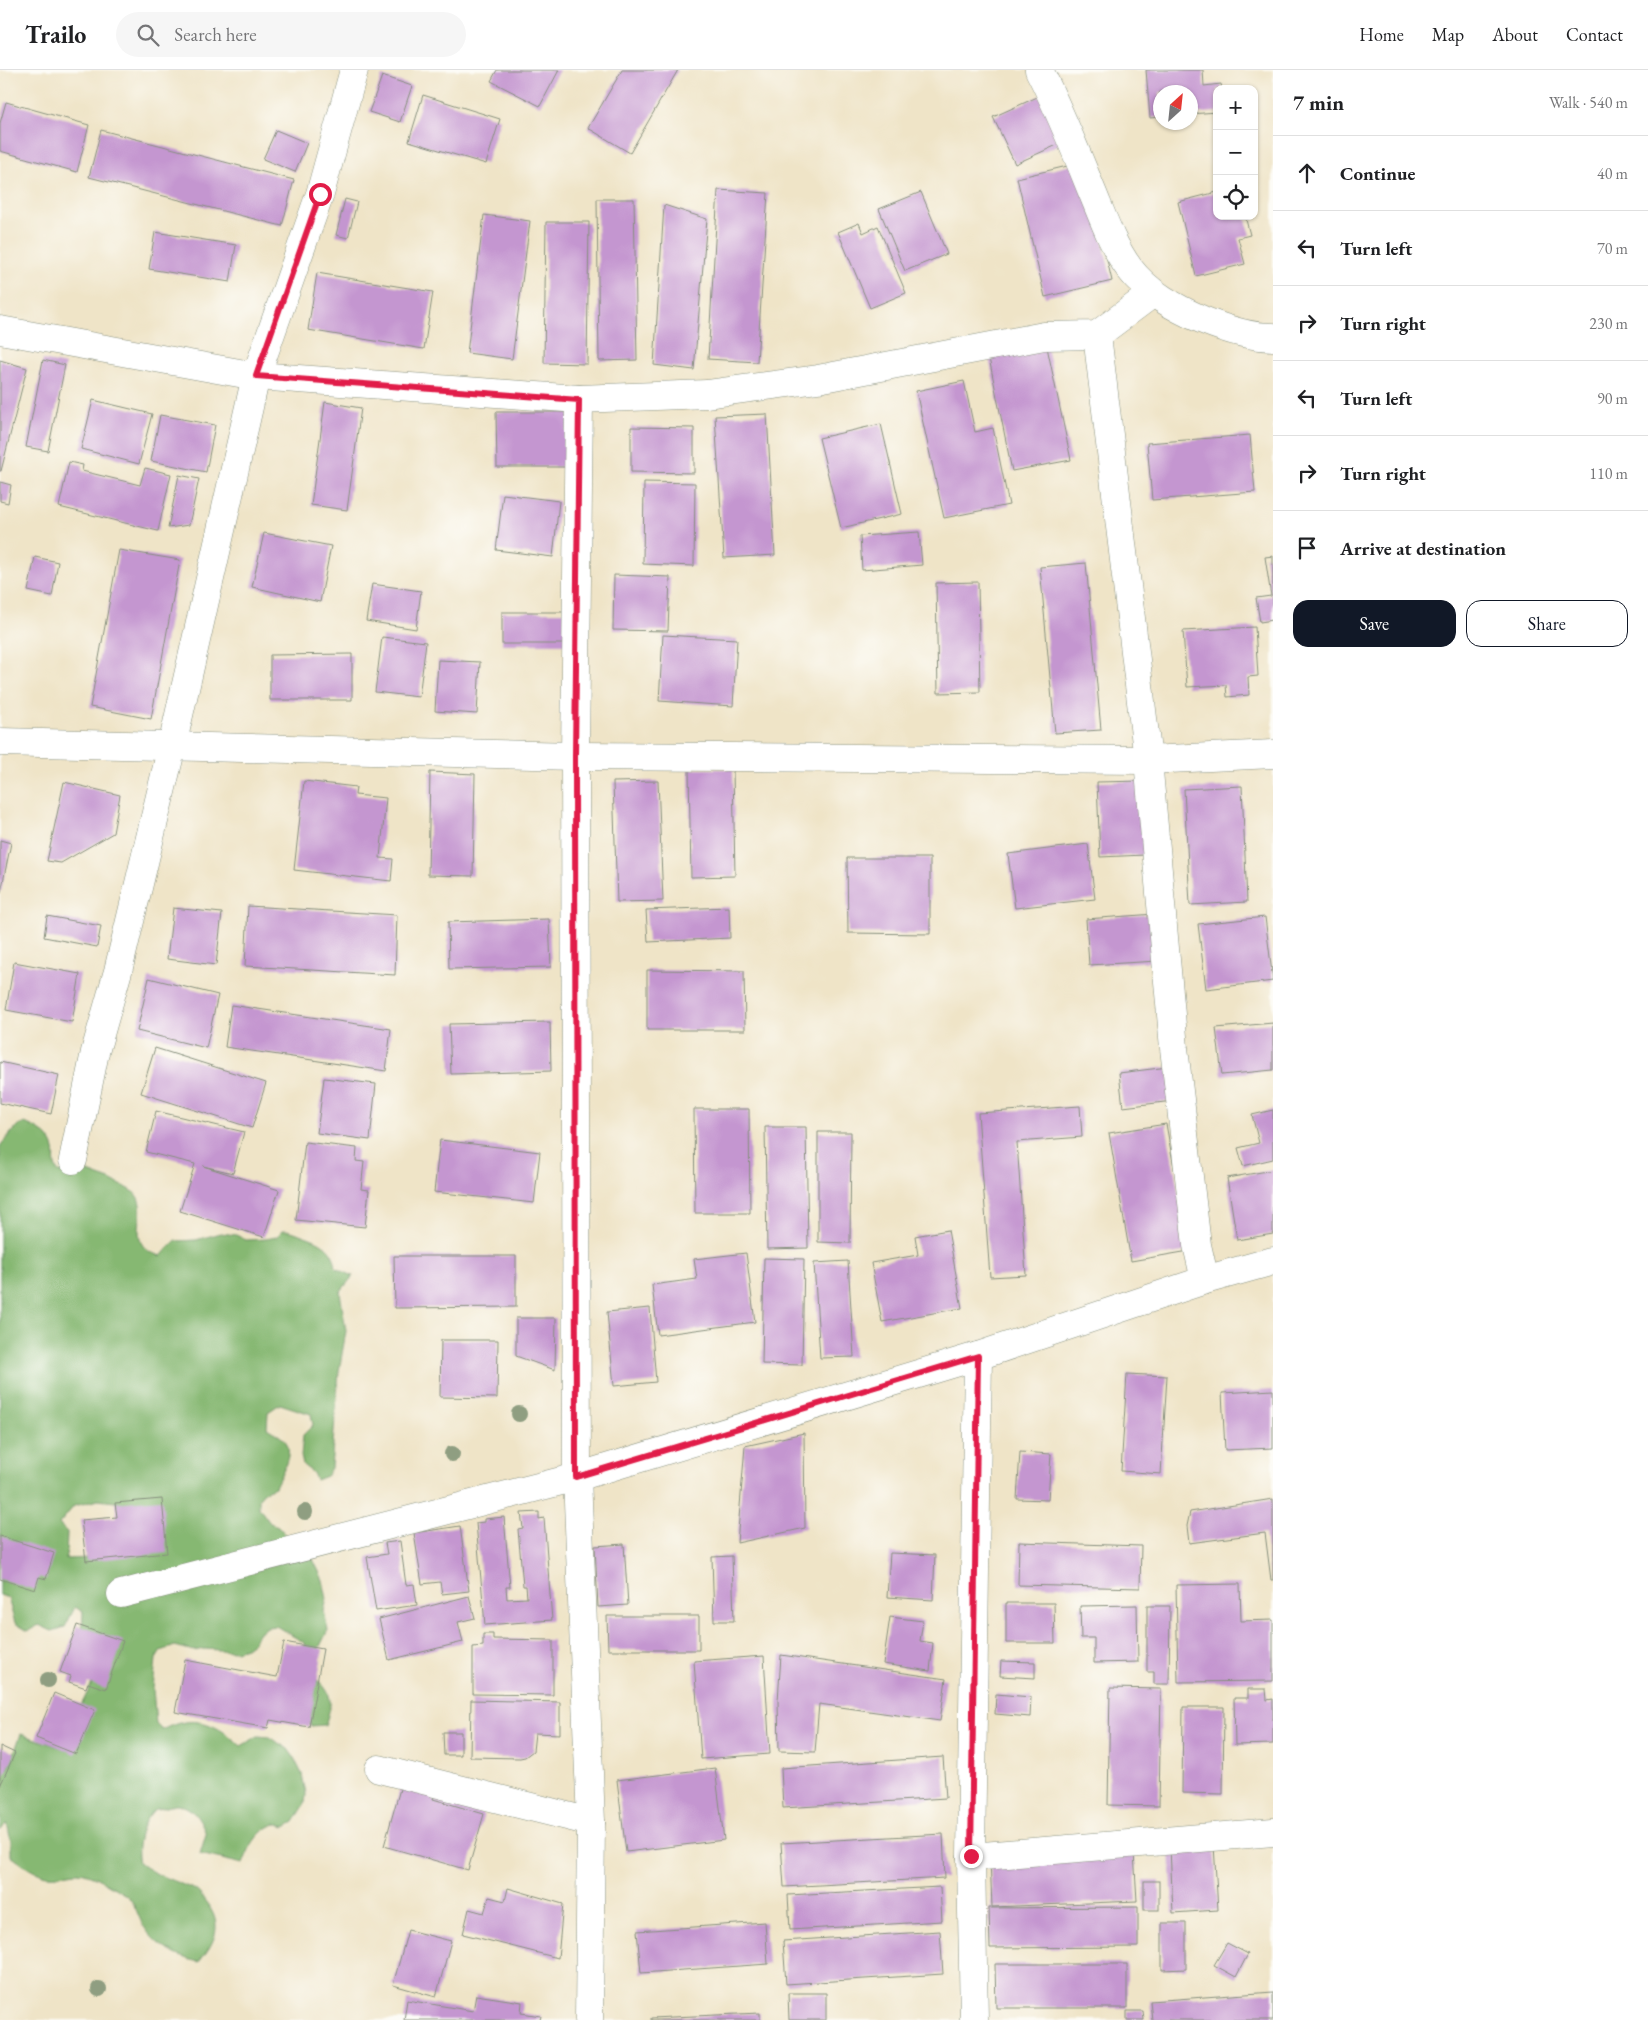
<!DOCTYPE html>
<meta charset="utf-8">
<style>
:root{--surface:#fff;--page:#f6f6f6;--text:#202124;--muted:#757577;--line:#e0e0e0;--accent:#111827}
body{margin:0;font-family:"EB Garamond",serif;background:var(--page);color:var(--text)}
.controls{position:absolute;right:15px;top:15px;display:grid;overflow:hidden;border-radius:10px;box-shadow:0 1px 4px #0004}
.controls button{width:45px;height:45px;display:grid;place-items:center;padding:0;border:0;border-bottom:1px solid var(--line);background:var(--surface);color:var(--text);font:25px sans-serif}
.compass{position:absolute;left:1153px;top:15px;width:45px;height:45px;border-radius:50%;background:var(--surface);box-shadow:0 1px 4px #0004;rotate:27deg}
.stop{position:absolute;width:15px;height:15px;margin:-11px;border:4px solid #e11d48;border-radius:50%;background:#fff}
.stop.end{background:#e11d48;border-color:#fff;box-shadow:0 1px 5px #0008}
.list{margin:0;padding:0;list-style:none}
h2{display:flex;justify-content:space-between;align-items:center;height:65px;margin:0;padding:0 20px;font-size:21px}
h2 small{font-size:16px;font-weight:400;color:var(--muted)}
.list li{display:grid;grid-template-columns:32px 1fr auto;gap:15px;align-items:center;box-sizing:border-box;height:75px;padding:0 20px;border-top:1px solid var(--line)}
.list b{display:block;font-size:19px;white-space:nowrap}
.list em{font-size:16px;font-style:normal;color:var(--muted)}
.actions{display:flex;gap:10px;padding:15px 20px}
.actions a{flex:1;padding:11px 0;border:1px solid var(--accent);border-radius:15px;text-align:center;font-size:18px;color:var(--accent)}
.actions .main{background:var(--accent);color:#fff}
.icon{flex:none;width:28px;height:28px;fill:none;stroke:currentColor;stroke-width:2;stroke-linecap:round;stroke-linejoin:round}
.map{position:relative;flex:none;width:1273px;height:1950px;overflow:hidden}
header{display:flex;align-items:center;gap:30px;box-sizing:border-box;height:70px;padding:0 25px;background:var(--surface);border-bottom:1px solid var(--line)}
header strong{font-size:24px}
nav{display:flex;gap:28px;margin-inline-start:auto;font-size:18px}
.search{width:350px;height:45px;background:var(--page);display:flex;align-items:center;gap:12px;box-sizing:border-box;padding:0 18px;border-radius:28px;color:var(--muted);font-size:19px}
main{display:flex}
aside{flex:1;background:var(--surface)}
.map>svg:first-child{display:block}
</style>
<header>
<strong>Trailo</strong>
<div class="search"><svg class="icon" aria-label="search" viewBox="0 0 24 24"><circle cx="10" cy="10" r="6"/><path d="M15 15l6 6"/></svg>Search here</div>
<nav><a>Home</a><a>Map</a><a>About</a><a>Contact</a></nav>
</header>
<main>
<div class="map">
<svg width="1273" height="1950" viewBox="0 0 1273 1950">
<rect width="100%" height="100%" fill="#fdfcf7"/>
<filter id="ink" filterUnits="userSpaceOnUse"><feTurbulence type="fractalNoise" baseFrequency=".02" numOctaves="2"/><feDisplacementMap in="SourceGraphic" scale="10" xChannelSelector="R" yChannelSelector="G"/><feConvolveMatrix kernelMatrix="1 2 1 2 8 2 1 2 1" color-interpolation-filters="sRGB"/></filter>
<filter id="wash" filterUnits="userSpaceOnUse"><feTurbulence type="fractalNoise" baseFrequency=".0096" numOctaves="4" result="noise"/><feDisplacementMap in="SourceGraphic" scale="20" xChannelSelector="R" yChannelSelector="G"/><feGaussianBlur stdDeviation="1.12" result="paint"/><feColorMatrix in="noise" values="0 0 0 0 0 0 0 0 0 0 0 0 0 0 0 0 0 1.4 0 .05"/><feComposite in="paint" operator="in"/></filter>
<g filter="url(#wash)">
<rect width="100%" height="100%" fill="#efe4c7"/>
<path fill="#86b872" stroke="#527a53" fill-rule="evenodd" d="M25,1053C38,1059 50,1064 54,1079C56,1089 52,1091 58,1102C66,1103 73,1100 81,1100C88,1101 125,1116 131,1120C156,1138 118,1175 161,1186L175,1171L196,1170L221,1163L236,1165L246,1170L266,1169L276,1167L283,1160C290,1160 295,1162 302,1165C320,1171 334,1177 336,1198L353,1206L340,1222L346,1261L339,1301L331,1398L326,1406L316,1410L313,1403L303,1395L301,1386L303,1365L313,1355L311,1344L280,1334L268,1342L267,1358C273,1362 283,1367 286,1372C294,1385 280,1405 275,1417L265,1421L259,1428V1438L270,1453L278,1456L291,1471L310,1483L323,1510L327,1529L324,1541L328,1560L319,1578V1588L316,1609C334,1623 332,1635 325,1655L311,1656L305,1644L308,1581L303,1572L276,1556L267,1557L258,1563L254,1572L246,1578L236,1581L204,1579L194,1581L175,1576L161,1581L156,1589L153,1619L156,1654L162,1660C193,1643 217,1653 241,1676L258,1666L269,1667L288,1679L293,1686L302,1704L306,1724L305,1734L294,1752L285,1757L275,1754C256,1762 250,1776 243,1794L200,1784L206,1764C201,1751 192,1734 175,1735C168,1736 162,1739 155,1739C141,1751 135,1775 139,1793C156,1806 176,1811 195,1820C199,1822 202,1827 205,1831C224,1854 216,1871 199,1892C175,1887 152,1874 141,1851C137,1843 134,1831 126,1825C114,1818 91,1802 78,1802C71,1802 65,1804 59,1805C36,1807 28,1798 11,1786V1771L7,1754L0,1761V1696L8,1699L21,1664L71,1681L69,1660L97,1603L82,1568L83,1542L75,1537L65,1557L52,1561L39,1555L28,1561L15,1553L8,1528L0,1525V1076L16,1057ZM98,1430L124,1433L143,1466L91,1488L66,1489L67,1462L59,1454L74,1436Z"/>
<g id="blocks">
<g fill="#c496d0">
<polygon points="497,0 559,0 540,36 491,11"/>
<polygon points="622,0 678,0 630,83 588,58"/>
<polygon points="1146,0 1203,0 1204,16 1221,14 1222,19 1217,19 1217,42 1190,44 1190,22 1160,22 1160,47 1150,48"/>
<polygon points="382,6 412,16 400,52 369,42"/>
<polygon points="1055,19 1077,66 1015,94 993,47"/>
<polygon points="423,25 500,49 486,94 409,71"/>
<polygon points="6,32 89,55 77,102 0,81 0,53"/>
<polygon points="101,60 294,110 282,156 89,107"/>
<polygon points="276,60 307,73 295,102 263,89"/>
<polygon points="1084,92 1112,211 1045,227 1017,108"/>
<polygon points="718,120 768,123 757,292 708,289"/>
<polygon points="921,122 947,184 905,201 879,139"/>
<polygon points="1217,122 1217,146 1245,146 1250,165 1238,168 1245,194 1196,206 1178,132"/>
<polygon points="345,129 357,132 348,168 336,165"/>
<polygon points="597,129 634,129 637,290 599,291"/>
<polygon points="664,135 707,149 694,300 654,295"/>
<polygon points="484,145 530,151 512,289 467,283"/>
<polygon points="546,152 589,152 587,294 544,293"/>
<polygon points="859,153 863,163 878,156 906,223 870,238 838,162"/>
<polygon points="155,162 236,175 230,212 149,199"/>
<polygon points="317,203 433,222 424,279 308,260"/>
<polygon points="1047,277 1071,390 1012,401 989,288"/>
<polygon points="0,290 27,298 1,401 0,401"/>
<polygon points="43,290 65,295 48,381 26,377"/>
<polygon points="964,311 975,362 993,358 1009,435 944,448 916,321"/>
<polygon points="93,330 152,344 139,394 81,379"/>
<polygon points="325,332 361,338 347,440 311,435"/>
<polygon points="496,342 569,342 570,397 497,397"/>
<polygon points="767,344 775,485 724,488 715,346"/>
<polygon points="160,345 215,355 206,402 151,391"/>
<polygon points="881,354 902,444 841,458 819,368"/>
<polygon points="631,357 694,358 694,403 631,402"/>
<polygon points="1250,365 1255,422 1152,430 1147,373"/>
<polygon points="69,392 83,395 82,401 140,415 145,398 171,404 158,461 59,437"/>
<polygon points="179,405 199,409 189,455 168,458"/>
<polygon points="0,412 11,415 8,433 0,431"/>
<polygon points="644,412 695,413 694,496 643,494"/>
<polygon points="503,424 559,431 553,487 496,480"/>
<polygon points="919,462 922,495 862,500 860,466"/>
<polygon points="264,463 331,476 320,532 252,517"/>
<polygon points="119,480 180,490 151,649 90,637"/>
<polygon points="1273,486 1273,550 1260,552 1256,528 1271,526 1265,487"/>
<polygon points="35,487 58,492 52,526 28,521"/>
<polygon points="1086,493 1101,660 1055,663 1040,497"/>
<polygon points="614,505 670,507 668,561 613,560"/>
<polygon points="978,512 980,622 938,623 936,513"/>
<polygon points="372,514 421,521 416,559 366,551"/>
<rect x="502" y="542" width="64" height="32"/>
<polygon points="1255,557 1258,606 1248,607 1249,625 1227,627 1226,615 1187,617 1183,561"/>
<polygon points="663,565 737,569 733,636 659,631"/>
<polygon points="382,567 426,572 419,627 375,622"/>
<polygon points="352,584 352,630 270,630 270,585"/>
<polygon points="438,590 480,592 477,644 435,641"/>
<polygon points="689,699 733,699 735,806 691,807"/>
<polygon points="430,702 475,704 473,806 428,805"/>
<polygon points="304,711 356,717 355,725 386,728 380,788 393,789 391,811 294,800"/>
<polygon points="658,711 663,831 617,832 613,712"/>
<polygon points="1143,711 1145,785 1100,787 1097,712"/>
<polygon points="64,712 120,725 113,763 61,793 47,791"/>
<polygon points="1242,716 1247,832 1190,835 1184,719"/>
<polygon points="0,770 11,773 1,822 0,822"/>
<polygon points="1088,774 1095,829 1015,838 1008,784"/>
<polygon points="847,788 930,788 930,864 848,863"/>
<polygon points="248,836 397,845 395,905 245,896"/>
<polygon points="729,837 730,868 648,872 646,840"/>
<polygon points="173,838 222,843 216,895 167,889"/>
<polygon points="1155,844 1158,891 1089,895 1086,849"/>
<polygon points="47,846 101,856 97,877 44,867"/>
<polygon points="1265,847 1273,911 1206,919 1198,854"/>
<polygon points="549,849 551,897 449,899 448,852"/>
<polygon points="14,892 80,904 72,952 6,940"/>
<polygon points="647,900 744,901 745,960 647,960"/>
<polygon points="149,908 218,925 206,978 137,961"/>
<polygon points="231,935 391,959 386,1001 225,977"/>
<polygon points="550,952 551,1001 451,1004 449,954"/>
<polygon points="1273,953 1273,1000 1222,1005 1216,958"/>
<polygon points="155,978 266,1013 252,1058 141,1023"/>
<polygon points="0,992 59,1005 51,1044 0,1033"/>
<polygon points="1168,997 1173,1031 1123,1037 1119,1003"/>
<polygon points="324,1008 376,1014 370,1070 317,1063"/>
<polygon points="1080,1036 1082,1067 1017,1072 1026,1205 990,1207 978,1043"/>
<polygon points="694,1039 749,1039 750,1143 695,1143"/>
<polygon points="1273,1040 1273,1089 1243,1096 1238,1078 1259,1073 1252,1045"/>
<polygon points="156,1041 244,1062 233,1103 203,1096 279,1120 264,1167 180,1141 195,1094 146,1082"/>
<polygon points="1166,1054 1189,1181 1131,1191 1109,1063"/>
<polygon points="765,1057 806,1057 808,1178 767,1179"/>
<polygon points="818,1062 851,1062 850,1173 818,1172"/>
<polygon points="440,1070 540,1082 534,1133 434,1122"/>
<polygon points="305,1072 357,1078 356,1091 364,1092 361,1119 369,1120 365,1157 296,1150"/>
<polygon points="1273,1100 1273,1164 1237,1170 1227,1108"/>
<polygon points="948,1160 962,1238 882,1252 871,1193 918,1185 915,1166"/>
<polygon points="746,1183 755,1252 658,1265 652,1215 697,1209 694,1189"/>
<polygon points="394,1186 516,1186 516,1237 395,1238"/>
<polygon points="764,1188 804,1189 802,1295 762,1294"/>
<polygon points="848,1191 854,1287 820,1288 814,1193"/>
<polygon points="650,1238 656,1312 614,1316 607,1242"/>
<polygon points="516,1248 556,1248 555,1300 516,1286"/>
<polygon points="441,1270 498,1270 497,1328 440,1327"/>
<polygon points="1127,1304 1167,1306 1161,1404 1121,1401"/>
<polygon points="1273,1320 1273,1378 1225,1380 1222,1323"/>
<polygon points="804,1363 805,1458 737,1473 745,1376"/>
<polygon points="1020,1382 1051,1384 1048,1430 1017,1429"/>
<polygon points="162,1429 167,1483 86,1491 81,1450 117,1447 115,1433"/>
<polygon points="1273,1429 1273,1510 1271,1510 1265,1463 1189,1473 1187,1456 1190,1442"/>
<polygon points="539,1442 539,1449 544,1448 552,1550 485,1555 476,1453 484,1452 484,1449 504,1447 510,1517 506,1517 507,1529 527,1528 526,1516 523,1516 518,1459 523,1458 521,1443"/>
<polygon points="460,1456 469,1521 442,1524 440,1512 422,1514 414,1463"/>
<polygon points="0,1466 54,1483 46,1509 39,1507 35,1520 0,1509"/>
<polygon points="400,1471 406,1515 414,1514 417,1535 376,1541 367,1487 387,1484 385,1473"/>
<polygon points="1019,1472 1141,1476 1140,1518 1018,1515"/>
<polygon points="624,1474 628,1535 598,1537 595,1476"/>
<polygon points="890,1483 935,1485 933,1530 887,1527"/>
<polygon points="732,1486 734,1551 714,1551 712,1487"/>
<polygon points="1240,1514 1241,1551 1273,1550 1273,1611 1178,1612 1176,1515"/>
<polygon points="469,1526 475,1548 458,1552 463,1572 389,1590 379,1549"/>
<polygon points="1006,1533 1054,1533 1055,1573 1006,1573"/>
<polygon points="1137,1535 1138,1592 1094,1593 1094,1568 1081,1568 1080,1536"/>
<polygon points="1147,1536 1170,1536 1169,1614 1154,1614 1154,1602 1147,1602"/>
<polygon points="607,1546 699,1546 699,1580 608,1580"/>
<polygon points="890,1547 923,1551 920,1571 933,1573 930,1601 883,1594"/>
<polygon points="77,1555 123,1571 106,1619 88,1613 86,1618 69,1612 71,1606 60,1602"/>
<polygon points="483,1564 493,1564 493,1569 553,1570 553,1625 473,1624 473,1577 483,1576"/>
<polygon points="284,1572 323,1579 309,1657 270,1650 268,1658 175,1642 185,1590 277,1607"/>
<polygon points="781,1585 946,1609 940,1651 819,1634 815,1682 779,1681 778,1631"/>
<polygon points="764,1586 770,1684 701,1689 694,1591"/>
<polygon points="1001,1591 1035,1592 1035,1608 1000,1606"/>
<polygon points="1110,1618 1161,1619 1159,1736 1108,1735"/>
<polygon points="1248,1619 1266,1619 1267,1630 1273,1629 1273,1674 1235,1675 1234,1628 1248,1628"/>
<polygon points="54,1623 95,1640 76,1684 36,1668"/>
<polygon points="996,1624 1031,1627 1030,1647 995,1644"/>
<polygon points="471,1630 560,1632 560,1664 535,1663 533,1681 525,1687 520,1688 470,1687"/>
<polygon points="1183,1637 1224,1637 1223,1724 1182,1723"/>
<polygon points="443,1662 461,1662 461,1685 444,1685"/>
<polygon points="0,1676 15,1683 0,1716"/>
<polygon points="943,1687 946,1728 783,1738 781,1698"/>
<polygon points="715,1698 724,1770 626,1782 617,1710"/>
<polygon points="403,1708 437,1718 433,1729 484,1744 468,1800 384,1776"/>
<polygon points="943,1764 945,1808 784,1817 781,1773"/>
<polygon points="1214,1775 1218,1840 1173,1843 1170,1777"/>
<polygon points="1134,1782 1137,1831 992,1837 990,1788"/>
<rect x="1144" y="1811" width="15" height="29"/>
<polygon points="940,1817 942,1851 790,1860 788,1825"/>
<polygon points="508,1818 563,1834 558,1888 463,1864 469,1839 484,1843 489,1827 505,1831"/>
<polygon points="1138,1837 1138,1877 990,1878 989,1838"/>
<polygon points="765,1852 768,1894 641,1903 637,1861"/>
<polygon points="1162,1853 1186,1853 1186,1899 1162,1900"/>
<polygon points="408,1860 451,1871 436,1927 393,1915"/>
<polygon points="940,1861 943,1904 786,1914 783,1871"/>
<polygon points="1227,1873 1248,1884 1236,1907 1214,1895"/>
<polygon points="995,1894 1127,1894 1127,1938 996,1938"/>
<polygon points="1273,1922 1273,1950 1152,1950 1150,1931"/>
<polygon points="788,1923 826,1923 826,1950 789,1950"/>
<polygon points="476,1925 522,1932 521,1943 541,1946 540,1950 404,1950 407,1930 473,1941"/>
<polygon points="1127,1941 1143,1941 1144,1950 1127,1950"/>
<polygon points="760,1943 760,1950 651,1950 651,1948"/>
</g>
</g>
</g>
<g filter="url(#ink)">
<use href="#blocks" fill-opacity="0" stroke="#87907e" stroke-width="1"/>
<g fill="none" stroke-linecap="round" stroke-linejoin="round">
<g stroke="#87907e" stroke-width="29">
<g id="street">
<path d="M1039,0C1059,39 1075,79 1091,119C1102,145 1112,175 1129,198C1148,223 1175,238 1203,250C1225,259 1249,267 1273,267"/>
<polyline points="0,260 256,306 579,329 707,324 818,309 1044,266 1097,265 1153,223"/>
<polyline points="1097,265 1148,690 1174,978 1197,1175 1205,1210"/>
<polyline points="579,329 575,686 577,1407 591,1752 589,1950"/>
<polyline points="0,672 575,686 1148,690 1273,684"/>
<polyline points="73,1090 95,982 118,901 172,676 256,306 320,124 354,0"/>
<polyline points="121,1524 577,1407 978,1286 1205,1210 1273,1191"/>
<polyline points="379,1699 591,1752"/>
<polyline points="971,1787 1273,1762"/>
<polyline points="974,1950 971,1787 978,1286"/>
</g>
</g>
<use href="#street" stroke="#fff" stroke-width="28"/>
</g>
<g fill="#8f9e81">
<circle cx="519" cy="1344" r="8"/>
<circle cx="452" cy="1384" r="8"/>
<circle cx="305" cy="1442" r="8"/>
<circle cx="48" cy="1610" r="8"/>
<circle cx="99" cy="1919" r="8"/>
</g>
</g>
<g fill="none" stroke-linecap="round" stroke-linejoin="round" filter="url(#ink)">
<polyline stroke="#e11d48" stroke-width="6" points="320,124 256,306 579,330 575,686 576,1407 978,1286 971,1786"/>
</g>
</svg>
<div class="controls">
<button>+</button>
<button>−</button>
<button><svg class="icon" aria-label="locate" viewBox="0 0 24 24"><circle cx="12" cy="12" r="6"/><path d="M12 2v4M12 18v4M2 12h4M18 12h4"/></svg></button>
</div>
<svg class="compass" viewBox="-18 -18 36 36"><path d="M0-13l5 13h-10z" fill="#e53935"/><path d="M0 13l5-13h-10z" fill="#757577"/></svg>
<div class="stop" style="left:320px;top:124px"></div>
<div class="stop end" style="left:971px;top:1786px"></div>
</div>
<aside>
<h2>7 min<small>Walk · 540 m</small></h2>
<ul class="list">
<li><svg class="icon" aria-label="ahead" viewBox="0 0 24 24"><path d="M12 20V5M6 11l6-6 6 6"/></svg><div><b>Continue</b></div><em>40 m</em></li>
<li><svg class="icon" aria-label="left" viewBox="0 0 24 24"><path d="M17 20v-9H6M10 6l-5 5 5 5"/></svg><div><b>Turn left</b></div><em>70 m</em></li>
<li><svg class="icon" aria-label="right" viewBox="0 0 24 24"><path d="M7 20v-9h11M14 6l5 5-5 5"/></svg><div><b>Turn right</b></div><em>230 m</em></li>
<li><svg class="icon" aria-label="left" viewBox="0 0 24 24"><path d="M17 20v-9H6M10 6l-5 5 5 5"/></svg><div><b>Turn left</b></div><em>90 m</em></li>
<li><svg class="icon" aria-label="right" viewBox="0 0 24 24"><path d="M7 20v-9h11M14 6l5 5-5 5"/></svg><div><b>Turn right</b></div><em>110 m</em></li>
<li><svg class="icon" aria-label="arrive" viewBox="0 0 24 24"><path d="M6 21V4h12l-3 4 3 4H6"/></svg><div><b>Arrive at destination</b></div></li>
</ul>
<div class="actions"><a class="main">Save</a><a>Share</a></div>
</aside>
</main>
